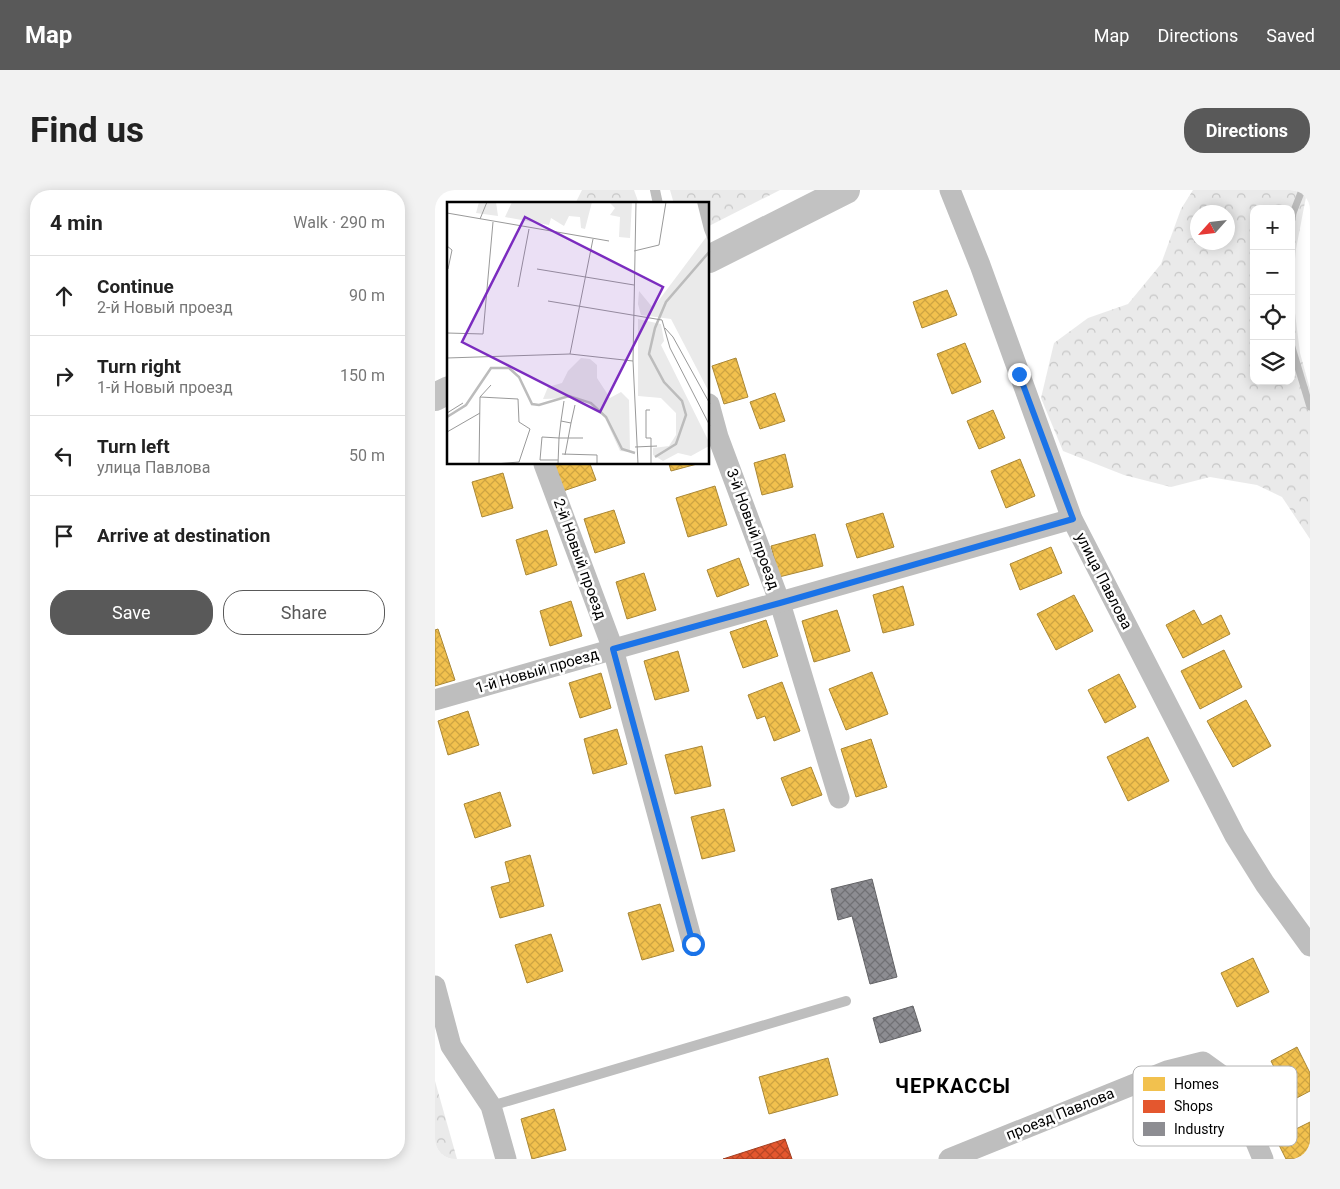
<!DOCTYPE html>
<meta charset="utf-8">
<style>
:root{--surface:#fff;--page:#f2f2f2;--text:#222;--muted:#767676;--line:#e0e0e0;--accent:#595959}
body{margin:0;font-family:Roboto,sans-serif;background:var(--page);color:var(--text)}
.controls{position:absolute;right:15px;top:15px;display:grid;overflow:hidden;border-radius:10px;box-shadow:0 2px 12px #0003}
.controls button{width:45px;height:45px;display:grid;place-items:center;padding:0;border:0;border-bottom:1px solid var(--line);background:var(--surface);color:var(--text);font:25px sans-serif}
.compass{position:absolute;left:755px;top:15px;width:45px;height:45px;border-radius:50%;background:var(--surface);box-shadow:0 2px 12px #0003;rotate:243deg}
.stop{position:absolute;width:15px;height:15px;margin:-11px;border:4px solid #1a73e8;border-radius:50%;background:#fff}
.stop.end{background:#1a73e8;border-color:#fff;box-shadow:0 1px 5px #0008}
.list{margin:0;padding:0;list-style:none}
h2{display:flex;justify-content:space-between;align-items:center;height:65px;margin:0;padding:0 20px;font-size:21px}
h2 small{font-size:16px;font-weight:400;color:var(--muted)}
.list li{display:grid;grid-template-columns:32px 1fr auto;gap:15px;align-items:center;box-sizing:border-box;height:80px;padding:0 20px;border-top:1px solid var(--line)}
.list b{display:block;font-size:19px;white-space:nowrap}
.list p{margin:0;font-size:16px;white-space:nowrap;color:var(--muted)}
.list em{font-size:16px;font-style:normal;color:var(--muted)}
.actions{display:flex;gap:10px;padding:15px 20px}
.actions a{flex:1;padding:11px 0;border:1px solid var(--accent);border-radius:20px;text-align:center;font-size:18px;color:var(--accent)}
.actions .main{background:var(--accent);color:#fff}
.icon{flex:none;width:28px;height:28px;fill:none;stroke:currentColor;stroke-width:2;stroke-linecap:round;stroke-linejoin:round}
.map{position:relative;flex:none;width:875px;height:969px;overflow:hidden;border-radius:20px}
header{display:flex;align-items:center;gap:30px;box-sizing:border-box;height:70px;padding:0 25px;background:var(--accent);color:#fff}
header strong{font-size:24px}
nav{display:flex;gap:28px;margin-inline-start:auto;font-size:18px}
.intro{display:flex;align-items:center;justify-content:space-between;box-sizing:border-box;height:120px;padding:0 30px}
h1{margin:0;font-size:35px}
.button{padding:12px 22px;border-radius:20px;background:var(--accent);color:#fff;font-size:18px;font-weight:700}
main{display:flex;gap:30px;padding:0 30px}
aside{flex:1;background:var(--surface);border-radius:20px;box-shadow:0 2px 12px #0003}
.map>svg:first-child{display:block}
</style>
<header>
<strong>Map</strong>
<nav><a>Map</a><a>Directions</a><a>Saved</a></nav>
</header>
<div class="intro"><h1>Find us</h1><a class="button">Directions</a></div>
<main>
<aside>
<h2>4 min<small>Walk · 290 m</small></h2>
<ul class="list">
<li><svg class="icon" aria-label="ahead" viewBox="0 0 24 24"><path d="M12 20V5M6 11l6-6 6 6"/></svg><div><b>Continue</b><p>2-й Новый проезд</p></div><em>90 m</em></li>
<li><svg class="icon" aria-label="right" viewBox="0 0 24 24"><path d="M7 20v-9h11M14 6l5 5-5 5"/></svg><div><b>Turn right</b><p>1-й Новый проезд</p></div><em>150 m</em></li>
<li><svg class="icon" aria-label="left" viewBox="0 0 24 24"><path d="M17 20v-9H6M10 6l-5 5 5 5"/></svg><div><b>Turn left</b><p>улица Павлова</p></div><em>50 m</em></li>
<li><svg class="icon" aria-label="arrive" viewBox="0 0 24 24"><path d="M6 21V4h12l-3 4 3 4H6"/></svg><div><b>Arrive at destination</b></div></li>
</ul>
<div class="actions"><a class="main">Save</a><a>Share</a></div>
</aside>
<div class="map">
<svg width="875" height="969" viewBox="0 0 875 969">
<defs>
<pattern id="forest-crowns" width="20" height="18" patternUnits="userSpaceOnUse" patternTransform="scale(1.25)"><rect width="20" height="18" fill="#eaeaea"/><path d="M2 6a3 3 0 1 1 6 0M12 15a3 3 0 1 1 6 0" fill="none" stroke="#c7c7c7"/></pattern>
<pattern id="homes-cross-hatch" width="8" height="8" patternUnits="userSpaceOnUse" patternTransform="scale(1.25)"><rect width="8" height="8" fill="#f2c14e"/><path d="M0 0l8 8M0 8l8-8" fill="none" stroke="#cea442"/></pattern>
<pattern id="shops-cross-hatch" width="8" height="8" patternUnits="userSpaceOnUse" patternTransform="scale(1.25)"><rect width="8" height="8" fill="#e4572e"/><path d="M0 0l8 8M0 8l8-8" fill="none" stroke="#b64625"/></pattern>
<pattern id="industry-cross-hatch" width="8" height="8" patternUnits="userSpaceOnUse" patternTransform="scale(1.25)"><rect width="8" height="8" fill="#8d8d92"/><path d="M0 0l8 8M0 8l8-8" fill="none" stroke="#717175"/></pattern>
</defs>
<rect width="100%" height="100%" fill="#fff"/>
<g fill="url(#forest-crowns)" fill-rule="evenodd">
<polygon points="147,0 199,0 204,14 140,14"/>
<polygon points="235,0 345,0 274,36 274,14 239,14"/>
<path d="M758,0H875L871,7L861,59L857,99L865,163L875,199V349L847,307L822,295L775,287L736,297L689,285L628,261L606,208L619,153L653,128L693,114L726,74L746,19ZM819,19H856V191H819ZM792,22V52H762V22Z"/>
<polygon points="0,891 22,969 0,969"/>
</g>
<g fill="url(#homes-cross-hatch)" stroke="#a98737">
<polygon points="512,100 522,125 487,138 478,112"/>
<polygon points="530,153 546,192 517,204 502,164"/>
<polygon points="301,168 313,207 289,214 277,176"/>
<polygon points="340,203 350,231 325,239 315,212"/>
<polygon points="558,220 570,248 544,259 532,231"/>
<polygon points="350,264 358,297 327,305 319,273"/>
<polygon points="585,269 600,306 571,318 556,281"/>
<polygon points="119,274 155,274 161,290 128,301"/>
<polygon points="234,274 262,274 236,281"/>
<polygon points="68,283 78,318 47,327 37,292"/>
<polygon points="280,296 292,335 253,347 241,308"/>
<polygon points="179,320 190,353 160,363 149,329"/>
<polygon points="448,323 459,357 422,368 411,334"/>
<polygon points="112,340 122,375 91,385 81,350"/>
<polygon points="380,344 388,376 344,387 336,356"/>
<polygon points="616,357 627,383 585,400 575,374"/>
<polygon points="304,368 314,395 282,407 272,380"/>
<polygon points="209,383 221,420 192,429 181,392"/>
<polygon points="468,396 479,435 448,443 438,405"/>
<polygon points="639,405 658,441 621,460 602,424"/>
<polygon points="136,411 147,446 115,456 105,421"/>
<polygon points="402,420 415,461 379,472 367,431"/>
<polygon points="759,420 767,435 786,425 795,444 748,468 731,435"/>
<polygon points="331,430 343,466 308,478 295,442"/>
<polygon points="3,439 20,490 0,496 0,440"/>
<polygon points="789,460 807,497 765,519 746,481"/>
<polygon points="243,461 254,501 220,510 209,471"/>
<polygon points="437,482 453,524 411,540 394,499"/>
<polygon points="166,483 176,518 145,528 134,493"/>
<polygon points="684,484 701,517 670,533 653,500"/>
<polygon points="347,492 365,541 339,551 330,526 322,529 313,505"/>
<polygon points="811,510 836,556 798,577 772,531"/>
<polygon points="33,521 44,555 13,565 3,531"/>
<polygon points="182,539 192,574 158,584 149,549"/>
<polygon points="713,547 734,591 693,611 672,567"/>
<polygon points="436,549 452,597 421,607 406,559"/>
<polygon points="267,556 276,596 240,604 230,565"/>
<polygon points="376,577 387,605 357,616 346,588"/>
<polygon points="65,602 76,636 40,648 29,614"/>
<polygon points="289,619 300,661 267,669 256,627"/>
<polygon points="95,665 109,716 65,728 56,697 75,692 70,672"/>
<polygon points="225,714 239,761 207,770 193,723"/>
<polygon points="116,744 128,781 92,793 80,755"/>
<polygon points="818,768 834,802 802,817 786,783"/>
<polygon points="862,857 875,883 875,901 856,911 836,871"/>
<polygon points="393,868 403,905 334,924 324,887"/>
<polygon points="119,919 131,960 97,969 86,929"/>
<polygon points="875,932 875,968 851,969 841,949"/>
</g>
<polygon fill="url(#shops-cross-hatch)" stroke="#a03d20" points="350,949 357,969 288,969"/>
<g fill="url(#industry-cross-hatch)" stroke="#636366">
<polygon points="437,689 462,787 435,794 417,726 403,730 396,699"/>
<polygon points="478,816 486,841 445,853 438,828"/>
</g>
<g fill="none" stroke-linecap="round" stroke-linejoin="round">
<g stroke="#bcbcbc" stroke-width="7">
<polyline points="856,34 858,23 867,0"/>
<polyline points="856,154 875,217"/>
</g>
<g stroke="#bebebe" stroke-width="10">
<polyline points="220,0 223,14"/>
<polyline points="56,916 411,811"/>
</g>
<g stroke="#bebebe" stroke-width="21">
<polyline points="515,0 545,75 637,329 800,646 830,694 875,756"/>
<polyline points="274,214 283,247 345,413 404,608"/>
<polyline points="109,274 178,459 258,755"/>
<polyline points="0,510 637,329"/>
<polyline points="0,796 16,856 56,916 71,969"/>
<polyline points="514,969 732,881 768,872 793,890 813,933 828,969"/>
</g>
<g stroke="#c2c2c2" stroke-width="28">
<polyline points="274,69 411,0"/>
<polyline points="0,207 14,200"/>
</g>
</g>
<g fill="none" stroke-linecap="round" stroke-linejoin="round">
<polyline stroke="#1a73e8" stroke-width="6" points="258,754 178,459 345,413 638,329 584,184"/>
</g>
<g text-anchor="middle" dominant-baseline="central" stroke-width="5" stroke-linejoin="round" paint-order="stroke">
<g font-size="15" fill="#000" stroke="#fff">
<text transform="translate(318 339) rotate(70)">3-й Новый проезд</text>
<text transform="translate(145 369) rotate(70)">2-й Новый проезд</text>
<text transform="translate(669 391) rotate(63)">улица Павлова</text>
<text transform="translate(102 481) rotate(-16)">1-й Новый проезд</text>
<text transform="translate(625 924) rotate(-22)">проезд Павлова</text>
</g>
<g font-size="20" font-weight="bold" letter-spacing="1" fill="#000" stroke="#fff">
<text x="518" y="896">ЧЕРКАССЫ</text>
</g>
</g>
<g transform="translate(12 12)">
<rect width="262" height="262" fill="#fff"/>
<path d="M32,0H49L51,14L29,11ZM65,0H145L138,27L134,26L133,15L122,14L117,24L104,16L102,23L58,15ZM162,0H185L183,36L172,35L173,15L163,13L168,6ZM260,34L263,41L262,190L224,117L194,113L191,102L192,89L206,106ZM191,117L214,122L217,139L214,143L262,240V244L244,254L231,251L216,259L206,253V246L222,244L229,233V211L214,196L191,194ZM134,156L143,157L150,163V176L163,196L174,190L182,198L183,250L173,249L158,216L140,200L124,196L96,197L101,185L115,181L121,169Z" fill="#eaeaea"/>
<path d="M250,0H262V41L257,28Z" fill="#bcbcbc"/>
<path fill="none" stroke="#bcbcbc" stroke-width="2.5" d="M0,215L19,203L44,166H62L72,175L85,202L92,203L122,194L144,201L159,215L175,247L188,251M208,255L229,242L239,213L235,199L217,180L202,152L208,126L219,100L263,49"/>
<path fill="none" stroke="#999" stroke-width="1" d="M189,0L186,159L191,262M0,11L162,39M33,17L40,0M0,44L5,48L1,67M187,49L212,43L219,0M90,67L187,83M71,85L82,27M101,99L215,118L223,146L263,224M218,126L226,135L263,202M0,131L36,132L46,20M123,152L146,37M0,156L123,152L186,159M33,195L71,197L72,220L83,227L72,260L48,262M117,199L114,219L124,221L118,253M203,208H199V236H204V262M0,211L16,201M114,219L112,236H136M124,221L128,203M0,230L33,211M188,245L210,244M115,252L150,253V262M111,258H93L95,235L112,236L111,262M32,262L33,195L44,183"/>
<path fill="#7b2cbf" fill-opacity="0.15" stroke="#7b2cbf" stroke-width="2.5" d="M78,15L216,85L153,210L15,140Z"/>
<rect width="262" height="262" fill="none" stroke="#000" stroke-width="2.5"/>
</g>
<rect x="698" y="876" width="164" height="80" rx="8" fill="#fff" stroke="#b2b2b2" stroke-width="1"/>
<rect x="708" y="887" width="22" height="14" fill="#f2c14e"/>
<rect x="708" y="910" width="22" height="13" fill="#e4572e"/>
<rect x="708" y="932" width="22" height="14" fill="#8d8d92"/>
<g font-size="14" fill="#000">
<text x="739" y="899">Homes</text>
<text x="739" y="921">Shops</text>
<text x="739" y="944">Industry</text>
</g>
</svg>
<div class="controls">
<button>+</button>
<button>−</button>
<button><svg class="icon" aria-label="locate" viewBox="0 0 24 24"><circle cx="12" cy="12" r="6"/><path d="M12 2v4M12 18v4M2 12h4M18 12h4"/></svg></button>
<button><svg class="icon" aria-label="layers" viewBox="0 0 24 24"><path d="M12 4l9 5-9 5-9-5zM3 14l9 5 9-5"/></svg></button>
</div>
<svg class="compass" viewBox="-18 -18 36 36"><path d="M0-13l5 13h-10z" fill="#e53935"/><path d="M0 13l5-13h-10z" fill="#767676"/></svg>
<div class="stop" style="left:258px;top:754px"></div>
<div class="stop end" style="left:584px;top:184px"></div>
</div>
</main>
